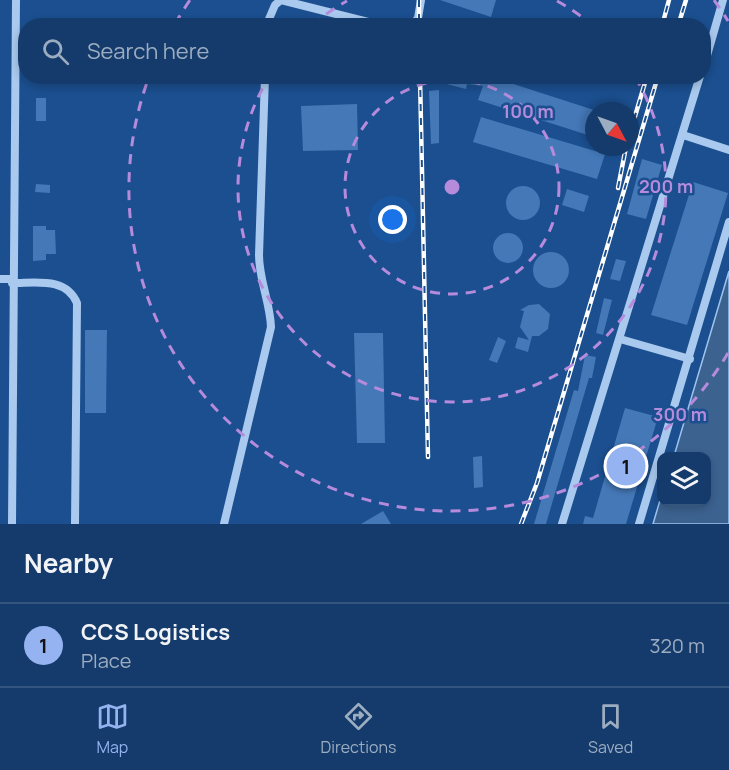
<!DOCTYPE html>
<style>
:root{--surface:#143b6b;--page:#1d4271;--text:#f1f3f6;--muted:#9dadc1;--line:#33557e;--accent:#95b2f1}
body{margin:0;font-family:Manrope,sans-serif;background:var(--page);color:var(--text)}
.controls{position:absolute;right:18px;bottom:18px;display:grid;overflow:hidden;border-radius:12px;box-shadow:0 3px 9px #0003}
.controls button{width:54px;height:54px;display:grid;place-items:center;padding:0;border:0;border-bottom:2px solid var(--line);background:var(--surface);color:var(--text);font:30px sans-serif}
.compass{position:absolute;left:585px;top:102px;width:54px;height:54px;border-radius:50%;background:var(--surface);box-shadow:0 3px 9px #0003;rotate:131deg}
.you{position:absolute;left:393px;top:220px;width:21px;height:21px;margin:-15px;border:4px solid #fff;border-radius:50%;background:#1a73e8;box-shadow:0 0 0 9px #1a73e833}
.badge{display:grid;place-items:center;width:39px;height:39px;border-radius:50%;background:var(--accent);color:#111;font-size:20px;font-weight:700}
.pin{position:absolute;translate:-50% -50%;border:3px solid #fff;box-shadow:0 2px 6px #0006}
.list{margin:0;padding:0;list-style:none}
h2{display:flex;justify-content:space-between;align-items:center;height:78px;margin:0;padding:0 24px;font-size:26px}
h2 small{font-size:20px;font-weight:400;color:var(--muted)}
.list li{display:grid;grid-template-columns:39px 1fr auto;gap:18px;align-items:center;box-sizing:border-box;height:84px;padding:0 24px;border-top:2px solid var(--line)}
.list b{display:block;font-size:22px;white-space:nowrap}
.list p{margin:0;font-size:20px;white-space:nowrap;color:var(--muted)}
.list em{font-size:20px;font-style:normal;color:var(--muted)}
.icon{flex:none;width:33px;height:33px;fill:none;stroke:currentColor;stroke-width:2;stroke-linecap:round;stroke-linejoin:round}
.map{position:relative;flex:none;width:729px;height:524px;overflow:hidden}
.search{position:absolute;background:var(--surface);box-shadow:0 3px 9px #0003;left:18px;right:18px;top:18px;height:66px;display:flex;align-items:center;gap:15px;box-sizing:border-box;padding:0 21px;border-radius:24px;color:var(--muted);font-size:22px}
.sheet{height:162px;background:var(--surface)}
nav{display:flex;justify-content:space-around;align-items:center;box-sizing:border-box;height:84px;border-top:2px solid var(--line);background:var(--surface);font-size:16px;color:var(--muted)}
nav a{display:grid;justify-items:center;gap:3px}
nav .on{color:var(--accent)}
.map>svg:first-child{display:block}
</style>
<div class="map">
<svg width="729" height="524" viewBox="0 0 729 524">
<rect width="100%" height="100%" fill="#1b4f8f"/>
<polygon fill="#3c6290" stroke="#9cc4f0" stroke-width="1.5" points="729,271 729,524 653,524 661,497 662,502 706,502 706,457 674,456"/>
<g fill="#4478b7">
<polygon points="440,0 496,0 491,17"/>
<polygon points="437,76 489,76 594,110 594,137 478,100 483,86 467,84 466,89 435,81"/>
<polygon points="439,90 439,143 431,144 429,91"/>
<rect x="36" y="98" width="10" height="23"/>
<polygon points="357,104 358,150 303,151 301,106"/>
<polygon points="481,117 605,154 597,179 473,142"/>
<polygon points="642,159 662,165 646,219 627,214"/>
<polygon points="693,182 728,193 687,325 651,315"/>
<polygon points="36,184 50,185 50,193 35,192"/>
<circle cx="523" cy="203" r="17"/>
<polygon points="567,189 589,196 584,212 562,205"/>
<polygon points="33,226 46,226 46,230 55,230 56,254 46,254 46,260 33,261"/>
<circle cx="508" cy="248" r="15"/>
<circle cx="551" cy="270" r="18"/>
<polygon points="616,259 626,261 620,281 610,279"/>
<polygon points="604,298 612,300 603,335 596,333"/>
<polygon points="539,304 550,314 548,329 539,336 532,336 528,352 515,348 518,337 529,340 520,327 524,311 520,310 529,305"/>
<polygon points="85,330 107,330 106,413 85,413"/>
<polygon points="354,333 383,333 385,443 357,443"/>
<polygon points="498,337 506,341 497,363 489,360"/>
<polygon points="585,355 596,357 592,378 589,378 546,524 534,524 574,390 578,391"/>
<polygon points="625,408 658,417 626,524 583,524 585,516 593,518"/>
<polygon points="482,456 483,487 474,488 473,457"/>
<polygon points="383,511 391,524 361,524"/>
</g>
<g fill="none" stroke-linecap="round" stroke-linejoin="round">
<g stroke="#a9c9ee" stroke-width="8">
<polyline points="266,26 275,5 281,0 384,26"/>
<polyline points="412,26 418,18 421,0"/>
<polyline points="704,66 723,0"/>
<polyline points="683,135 729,150"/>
<polyline points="0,279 12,279"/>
<path d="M12,283C37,283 66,277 77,303L75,524"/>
<polyline points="620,339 690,359"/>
<polyline points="12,524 16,0"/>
<path d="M224,524L271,327C270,302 259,280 259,255L265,76"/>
<polyline points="562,524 700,76"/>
<polyline points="639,524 729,222"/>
</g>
<g stroke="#fff" stroke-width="4.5">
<g id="rail">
<polyline points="419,0 419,26"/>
<polyline points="662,26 669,0"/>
<polyline points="678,26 686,0"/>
<polyline points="420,76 428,457"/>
<polyline points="630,133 647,76"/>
<polyline points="618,188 626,147"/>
<polyline points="521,524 537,483 658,76"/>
</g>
</g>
<use href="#rail" stroke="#1b4f8f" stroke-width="2" stroke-dasharray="7" stroke-linecap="butt"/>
</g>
<g fill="none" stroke="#b68bdc" stroke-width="3" stroke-dasharray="10 8">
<circle cx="452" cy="187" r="107"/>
<path d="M312 25A214 214 0 0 1 347 1M557 1A214 214 0 0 1 592 25M635 77A214 214 0 1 1 269 77"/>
<path d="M728 353A322 322 0 0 1 149 77M175 24A322 322 0 0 1 190 0M714 0A322 322 0 0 1 728 21"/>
</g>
<circle cx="452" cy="187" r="9" fill="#b68bdc" stroke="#1b4f8f" stroke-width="3"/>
<g font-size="18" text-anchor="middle" font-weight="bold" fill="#b68bdc" stroke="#1b4f8f" stroke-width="5" stroke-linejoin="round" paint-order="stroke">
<text x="528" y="118">100 m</text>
<text x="666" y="193">200 m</text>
<text x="680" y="421">300 m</text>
</g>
</svg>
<div class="controls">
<button><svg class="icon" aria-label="layers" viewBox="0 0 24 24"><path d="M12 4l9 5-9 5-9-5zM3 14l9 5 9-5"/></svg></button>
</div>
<svg class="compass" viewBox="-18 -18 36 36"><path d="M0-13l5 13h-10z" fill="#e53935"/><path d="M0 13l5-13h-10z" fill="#9dadc1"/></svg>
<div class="you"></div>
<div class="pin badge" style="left:626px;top:466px">1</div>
<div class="search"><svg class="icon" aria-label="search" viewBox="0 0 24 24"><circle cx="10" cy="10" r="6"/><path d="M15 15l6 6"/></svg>Search here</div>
</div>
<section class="sheet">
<h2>Nearby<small></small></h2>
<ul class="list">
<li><span class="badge">1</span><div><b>CCS Logistics</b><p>Place</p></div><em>320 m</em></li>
</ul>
</section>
<nav>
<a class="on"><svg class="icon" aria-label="map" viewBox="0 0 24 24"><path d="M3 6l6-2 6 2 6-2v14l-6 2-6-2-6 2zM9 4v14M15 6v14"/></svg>Map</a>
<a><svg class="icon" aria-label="directions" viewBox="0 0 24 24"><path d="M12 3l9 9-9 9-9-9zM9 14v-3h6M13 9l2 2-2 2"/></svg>Directions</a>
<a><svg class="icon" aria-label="saved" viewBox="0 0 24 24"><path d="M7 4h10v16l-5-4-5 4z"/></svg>Saved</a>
</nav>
